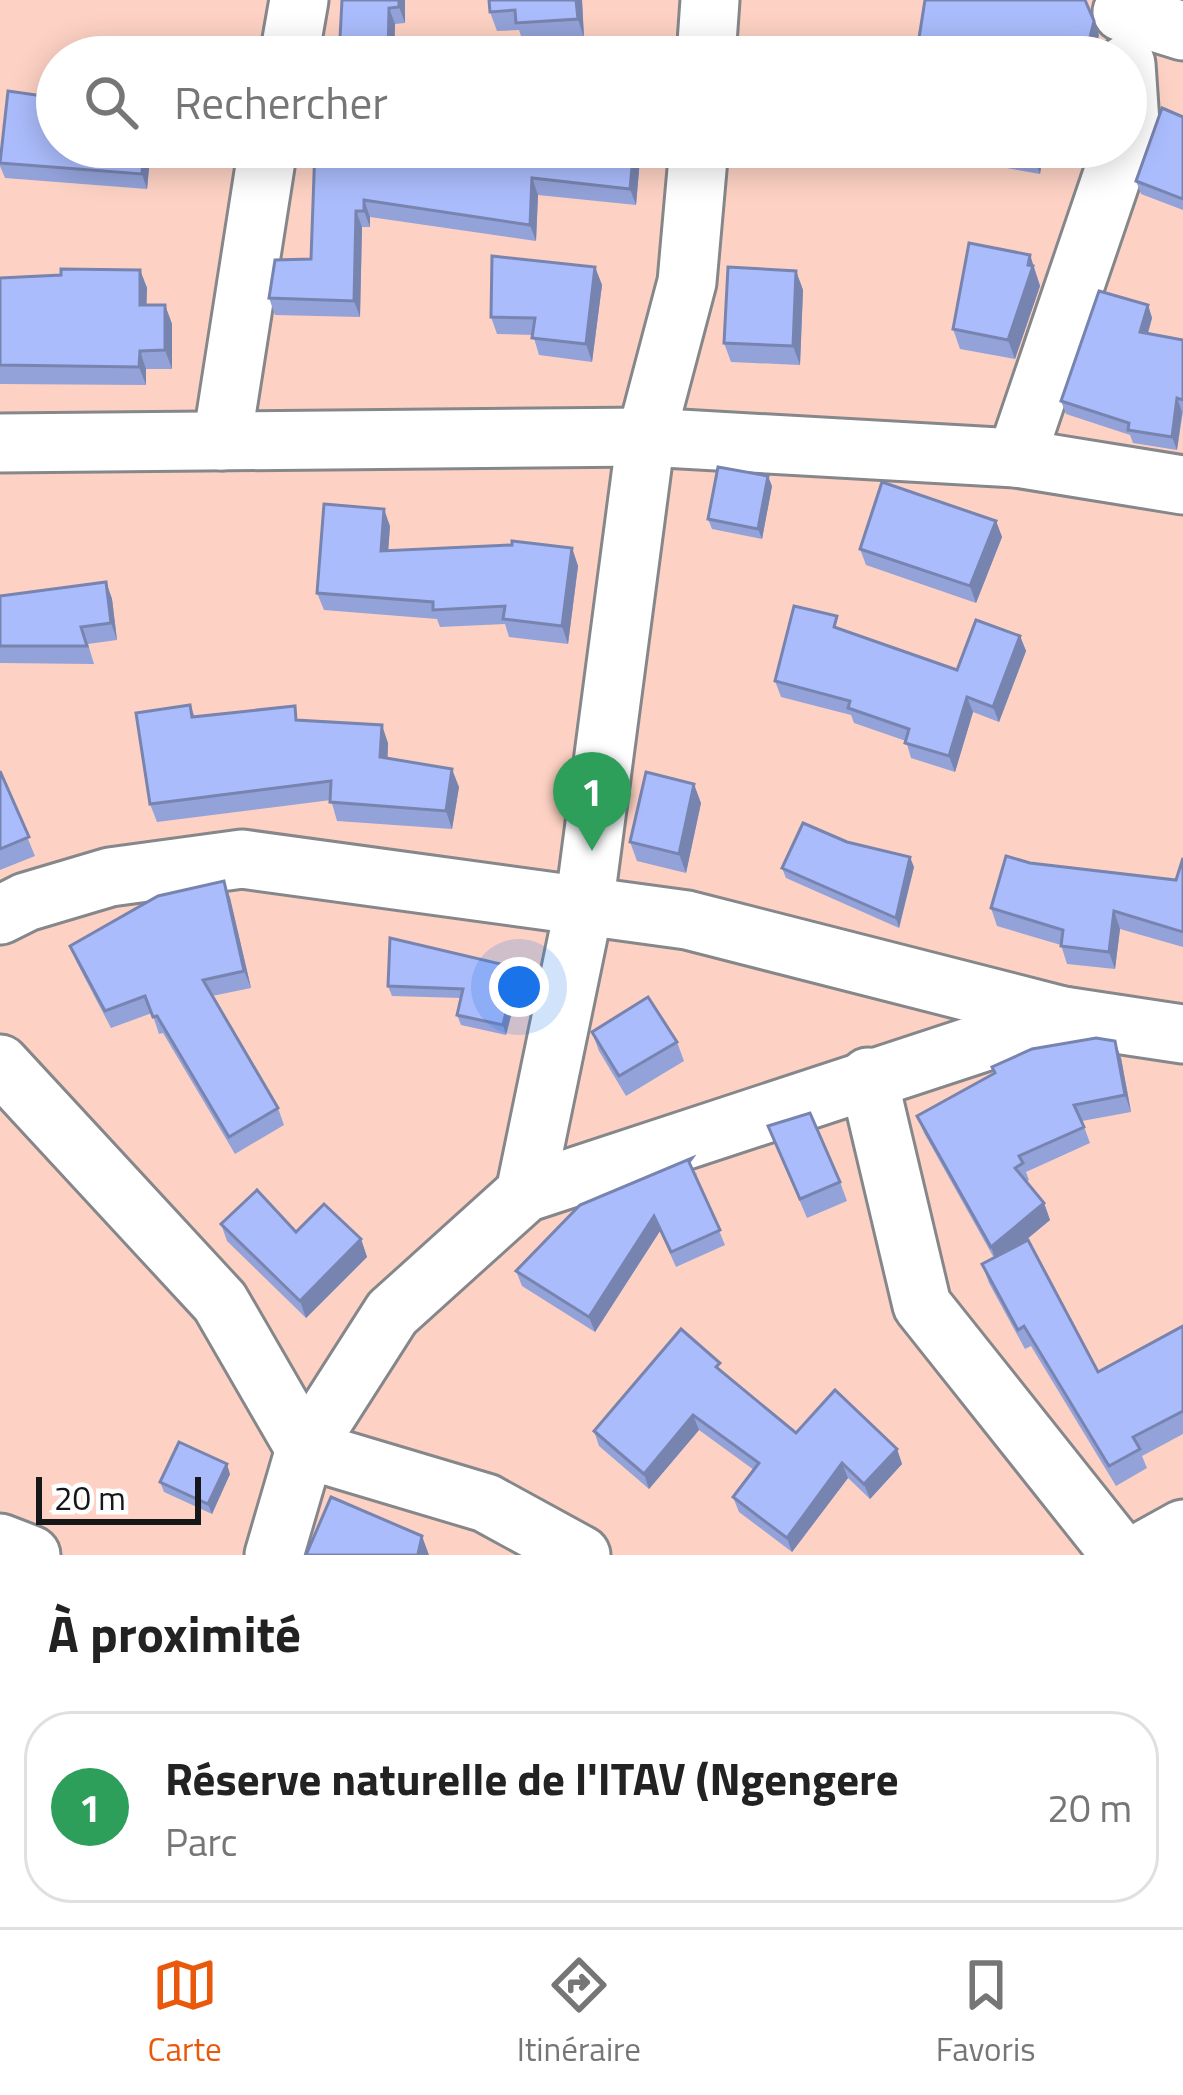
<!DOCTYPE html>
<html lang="fr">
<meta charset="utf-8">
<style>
:root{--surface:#fff;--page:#f2f2f2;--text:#222;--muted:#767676;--line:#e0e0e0;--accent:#ea580c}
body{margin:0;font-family:"Titillium Web",sans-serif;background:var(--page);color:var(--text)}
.scale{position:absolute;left:36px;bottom:30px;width:165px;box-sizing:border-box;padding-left:12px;border:6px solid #161719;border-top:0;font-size:33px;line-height:42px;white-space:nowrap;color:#161719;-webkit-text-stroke:9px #fff;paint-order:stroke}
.you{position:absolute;left:519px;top:987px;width:42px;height:42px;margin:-30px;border:9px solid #fff;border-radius:50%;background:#1a73e8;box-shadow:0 0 0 18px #1a73e833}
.badge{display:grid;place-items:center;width:78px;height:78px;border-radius:50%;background:var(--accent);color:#fff;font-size:39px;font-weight:700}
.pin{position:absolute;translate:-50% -99px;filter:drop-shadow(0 3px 6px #0008)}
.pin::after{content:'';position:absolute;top:63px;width:42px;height:36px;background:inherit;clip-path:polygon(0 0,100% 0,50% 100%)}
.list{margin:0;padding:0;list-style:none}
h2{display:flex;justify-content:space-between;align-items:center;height:156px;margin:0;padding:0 48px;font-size:51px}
h2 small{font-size:39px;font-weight:400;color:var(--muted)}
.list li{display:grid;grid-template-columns:78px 1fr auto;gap:36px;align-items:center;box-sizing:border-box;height:192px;margin:0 24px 24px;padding:0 24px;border:3px solid var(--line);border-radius:48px}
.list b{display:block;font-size:45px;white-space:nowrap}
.list p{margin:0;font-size:39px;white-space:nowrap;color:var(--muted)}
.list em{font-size:39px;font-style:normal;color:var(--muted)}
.icon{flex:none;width:66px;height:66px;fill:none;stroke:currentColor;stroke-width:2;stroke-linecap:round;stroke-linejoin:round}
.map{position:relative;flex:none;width:1183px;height:1555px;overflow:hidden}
.search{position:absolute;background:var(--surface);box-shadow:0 6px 30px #0003;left:36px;right:36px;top:36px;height:132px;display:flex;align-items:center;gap:30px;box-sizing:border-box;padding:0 42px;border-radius:66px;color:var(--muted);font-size:45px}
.sheet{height:372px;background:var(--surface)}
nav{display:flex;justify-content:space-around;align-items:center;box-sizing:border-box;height:168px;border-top:3px solid var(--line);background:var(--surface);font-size:33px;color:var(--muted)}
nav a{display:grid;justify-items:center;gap:6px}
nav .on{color:var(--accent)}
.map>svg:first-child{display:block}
</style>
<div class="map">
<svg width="1183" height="1555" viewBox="0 0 1183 1555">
<rect width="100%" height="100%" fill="#e9eaef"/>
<path fill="#fdd2c4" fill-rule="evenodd" d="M0,0H1183V1555H0ZM57,57H1126V147H57Z"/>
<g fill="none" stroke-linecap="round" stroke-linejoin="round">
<g stroke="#85878b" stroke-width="63">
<g id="minor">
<polyline points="1122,12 1183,31"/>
<polyline points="289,57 299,0"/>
<polyline points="706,57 710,0"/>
<polyline points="1126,64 1130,123 1126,136"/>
<polyline points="222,441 268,147"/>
<polyline points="0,443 646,437 1016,458 1183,485"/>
<polyline points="1016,458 1122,147"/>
<polyline points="0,915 26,902 110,877 242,859 687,920 1063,1016 1183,1034"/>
<polyline points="0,1064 220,1302 305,1449 486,1503 581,1555"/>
<polyline points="868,1077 922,1305 1121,1555"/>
<polyline points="525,1193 584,907 646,437 687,282 699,147"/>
<polyline points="0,1543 31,1555"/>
<polyline points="274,1555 305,1449 392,1313 525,1193 1063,1016"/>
<polyline points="1136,1555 1183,1529"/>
</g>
</g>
<use href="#minor" stroke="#fff" stroke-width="57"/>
</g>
<g fill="#93a2d9">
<polygon points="342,0 405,0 405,23 395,24 394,57 339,57"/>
<polygon points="582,0 584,38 523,42 519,30 497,31 490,12"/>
<polygon points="1183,117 1183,210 1141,194 1136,181"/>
<polygon points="57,147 151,147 147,189 5,178 0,166 0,154"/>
<polygon points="315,147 641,147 636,205 538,195 536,241 370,217 370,227 362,227 360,317 275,315 269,298 311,259"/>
<polygon points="808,147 872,147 870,163 811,155"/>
<polygon points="991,147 1044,147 1040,174 995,166 990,152"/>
<polygon points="1030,255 1040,286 1015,359 960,349 953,329"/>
<polygon points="595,267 602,285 592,362 539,355 533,335 497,334 491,317"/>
<polygon points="140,270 147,288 146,305 165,305 172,324 172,369 146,369 146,385 0,384 0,278"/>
<polygon points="796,271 803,290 800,365 731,362 724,343"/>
<polygon points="1148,305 1152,318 1148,334 1183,340 1183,412 1177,450 1133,443 1130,435 1066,414 1061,401"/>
<polygon points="772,486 762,539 712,529 708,519"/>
<polygon points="996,521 1002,537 976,603 866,565 860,549"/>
<polygon points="390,526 388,550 572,548 578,566 568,644 509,637 505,624 440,627 437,619 324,610 317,593"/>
<polygon points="106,582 112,599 117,640 88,644 94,664 0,663 0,596"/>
<polygon points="842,630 957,670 1020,636 1026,651 999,722 973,712 955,772 911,758 906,741 854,723 851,715 781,697 775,681"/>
<polygon points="190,705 195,717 300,720 388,743 387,759 459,787 452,829 337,821 331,800 157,822 150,804"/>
<polygon points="0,771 35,856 0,870"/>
<polygon points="701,803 686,873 637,861 630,842"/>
<polygon points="847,842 914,867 899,928 786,878 782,868"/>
<polygon points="1183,858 1183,947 1120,929 1115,969 1067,964 1061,945 997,926 991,908 1030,863 1176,880"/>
<polygon points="224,881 230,898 251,988 212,996 278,1108 284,1125 235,1154 163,1033 159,1034 152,1013 111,1028 77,963 70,946"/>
<polygon points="526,970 530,980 527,1001 515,1000 506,1035 461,1025 457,1015 461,998 392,996 388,986"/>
<polygon points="592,1032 677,1042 684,1061 626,1096 599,1051"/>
<polygon points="1121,1058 1131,1112 1082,1121 1090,1143 1026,1172 1029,1180 1026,1182 1044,1203 1050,1220 1021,1244 1098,1372 1183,1326 1183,1434 1142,1456 1147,1468 1116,1486 1031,1346 1025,1349 989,1283 982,1264 994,1258 924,1133 917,1116"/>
<polygon points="768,1126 840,1182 847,1201 807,1218"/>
<polygon points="697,1173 696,1175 725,1245 676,1267 660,1231 595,1332 522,1286 516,1271"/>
<polygon points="221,1224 361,1239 367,1257 306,1318 227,1241"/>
<polygon points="724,1374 796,1433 897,1449 902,1464 870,1499 848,1478 792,1552 739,1512 733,1497 754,1470 699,1430 649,1489 599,1446 594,1431"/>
<polygon points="230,1474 212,1514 164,1492 160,1482"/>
</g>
<g fill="#7884b0">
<polygon points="399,0 405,0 405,23 399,7"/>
<polygon points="576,0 582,0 584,38 578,19"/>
<polygon points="389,8 395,24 394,57 388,57"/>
<polygon points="1094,21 1099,35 1094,57 1085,57"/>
<polygon points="144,147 151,147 147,189 142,174"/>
<polygon points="634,147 641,147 636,205 630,189"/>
<polygon points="864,147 872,147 870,163"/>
<polygon points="1037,147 1044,147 1040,174 1035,159"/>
<polygon points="532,178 538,195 536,241 530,225"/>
<polygon points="364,200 370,217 370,227 364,211"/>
<polygon points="356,211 362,227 360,317 354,301"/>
<polygon points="1030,255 1040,286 1015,359 1008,340"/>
<polygon points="595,267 602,285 592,362 586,344"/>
<polygon points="140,270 147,288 146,323 140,305"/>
<polygon points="796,271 803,290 800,365 793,346"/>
<polygon points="165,305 172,324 172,369 165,350"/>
<polygon points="1148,305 1152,318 1144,345 1140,332"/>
<polygon points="140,351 146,369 146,385 139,367"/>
<polygon points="1177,398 1182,412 1177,450 1172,437"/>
<polygon points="768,476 772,486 762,539 758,529"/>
<polygon points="384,509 390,526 387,568 381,551"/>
<polygon points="996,521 1002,537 976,603 970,586"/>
<polygon points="572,548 578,566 568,644 562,626"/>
<polygon points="106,582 112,599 117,640 111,623"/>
<polygon points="1020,636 1026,651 999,722 993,707"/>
<polygon points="967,697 973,712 955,772 949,756"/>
<polygon points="382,725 388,743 387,776 380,757"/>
<polygon points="452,769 459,787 452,829 446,811"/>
<polygon points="694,784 701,803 686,873 679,854"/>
<polygon points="910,857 914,867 899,928 896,918"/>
<polygon points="224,881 230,898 251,988 244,971"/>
<polygon points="1114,911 1120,929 1115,969 1109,952"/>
<polygon points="526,970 530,980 527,1001 523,991"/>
<polygon points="511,990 515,1000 506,1035 503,1025"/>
<polygon points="1115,1041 1121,1058 1131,1112 1125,1095"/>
<polygon points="1044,1203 1050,1220 997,1264 991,1247"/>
<polygon points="654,1216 660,1231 595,1332 589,1317"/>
<polygon points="361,1239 367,1257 306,1318 300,1301"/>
<polygon points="693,1415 699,1430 649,1489 644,1474"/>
<polygon points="897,1449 902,1464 870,1499 864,1484"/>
<polygon points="842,1463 848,1478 792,1552 787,1538"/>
<polygon points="227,1464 230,1474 212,1514 208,1504"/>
<polygon points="422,1536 429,1555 418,1555"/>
</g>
<g fill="#abbcfc" stroke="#7884b0" stroke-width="3">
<polygon points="342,0 399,0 399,7 389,8 388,57 339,57"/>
<polygon points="489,0 576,0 578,19 516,23 515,10 490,12"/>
<polygon points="925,0 1085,0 1094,21 1085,57 916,57"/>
<polygon points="8,91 57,98 57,147 144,147 142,174 0,163"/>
<polygon points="1162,108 1183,117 1183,199 1136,181"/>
<polygon points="315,147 634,147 630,189 532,178 530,225 364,200 364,211 356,211 354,301 269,298 275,260 311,259"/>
<polygon points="991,147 1037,147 1035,159 990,152"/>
<polygon points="969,243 1030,255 1028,265 1033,266 1008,340 953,329"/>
<polygon points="492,256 595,267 586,344 532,338 535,318 491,317"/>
<polygon points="728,267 796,271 793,346 724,343"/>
<polygon points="61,269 140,270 140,305 165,305 165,350 140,351 139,367 0,365 0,278 61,275"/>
<polygon points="1099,291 1148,305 1140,332 1183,340 1183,400 1177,398 1172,437 1128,430 1129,423 1061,401"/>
<polygon points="718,467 768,476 758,529 708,519"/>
<polygon points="882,482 996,521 970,586 860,549"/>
<polygon points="324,504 384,509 381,551 512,545 512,541 572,548 562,626 503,619 505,606 433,610 433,602 317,593"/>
<polygon points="106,582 111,623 81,627 87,646 0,646 0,596"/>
<polygon points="794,606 837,616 834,627 957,670 976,620 1020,636 993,707 967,697 949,756 905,743 909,729 848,708 850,701 775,681"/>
<polygon points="190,705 192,717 295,706 296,720 382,725 380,757 452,769 446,811 330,802 331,781 150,804 136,713"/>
<polygon points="0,771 29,837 0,849"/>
<polygon points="646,772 694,784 679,854 630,842"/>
<polygon points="803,823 847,842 910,857 896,918 782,868"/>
<polygon points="1006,856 1030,863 1176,880 1183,858 1183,932 1114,911 1109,952 1061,946 1063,930 991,908"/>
<polygon points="224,881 244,971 203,980 278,1108 229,1137 157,1016 153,1017 145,996 105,1011 70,946 158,896"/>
<polygon points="390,938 526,970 523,991 511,990 503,1025 457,1015 463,989 388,986"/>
<polygon points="648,997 677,1042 619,1076 592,1032"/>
<polygon points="1096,1038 1115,1041 1125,1095 1074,1105 1084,1127 1019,1156 1023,1163 1015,1168 1044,1203 991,1247 917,1116 995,1073 992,1067 1032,1049"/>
<polygon points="810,1113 840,1182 800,1199 768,1126"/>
<polygon points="692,1158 689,1162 720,1230 671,1252 654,1216 589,1317 516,1271 580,1205"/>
<polygon points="257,1190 296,1232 324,1204 361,1239 300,1301 221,1224"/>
<polygon points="1028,1240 1098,1372 1183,1326 1183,1411 1133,1437 1140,1449 1109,1466 1024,1326 1018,1330 982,1264"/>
<polygon points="681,1329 720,1363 716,1367 796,1433 835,1390 897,1449 864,1484 842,1463 787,1538 733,1497 759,1463 693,1415 644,1474 594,1431"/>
<polygon points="179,1442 227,1464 208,1504 160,1482"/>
<polygon points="331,1497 422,1536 418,1554 419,1555 306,1555"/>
</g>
</svg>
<div class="scale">20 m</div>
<div class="you"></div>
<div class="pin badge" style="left:592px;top:851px;background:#2e9e5b">1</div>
<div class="search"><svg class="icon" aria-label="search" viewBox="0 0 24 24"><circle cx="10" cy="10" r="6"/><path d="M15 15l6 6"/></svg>Rechercher</div>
</div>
<section class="sheet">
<h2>À proximité<small></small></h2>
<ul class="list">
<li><span class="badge" style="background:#2e9e5b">1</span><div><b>Réserve naturelle de l'ITAV (Ngengere</b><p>Parc</p></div><em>20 m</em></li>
</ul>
</section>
<nav>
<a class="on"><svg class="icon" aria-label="map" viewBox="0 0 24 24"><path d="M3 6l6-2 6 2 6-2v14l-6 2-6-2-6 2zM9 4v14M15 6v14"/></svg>Carte</a>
<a><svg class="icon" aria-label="directions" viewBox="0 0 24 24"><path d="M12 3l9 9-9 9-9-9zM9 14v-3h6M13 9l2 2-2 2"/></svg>Itinéraire</a>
<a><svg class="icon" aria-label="saved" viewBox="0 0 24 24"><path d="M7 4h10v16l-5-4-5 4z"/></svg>Favoris</a>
</nav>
